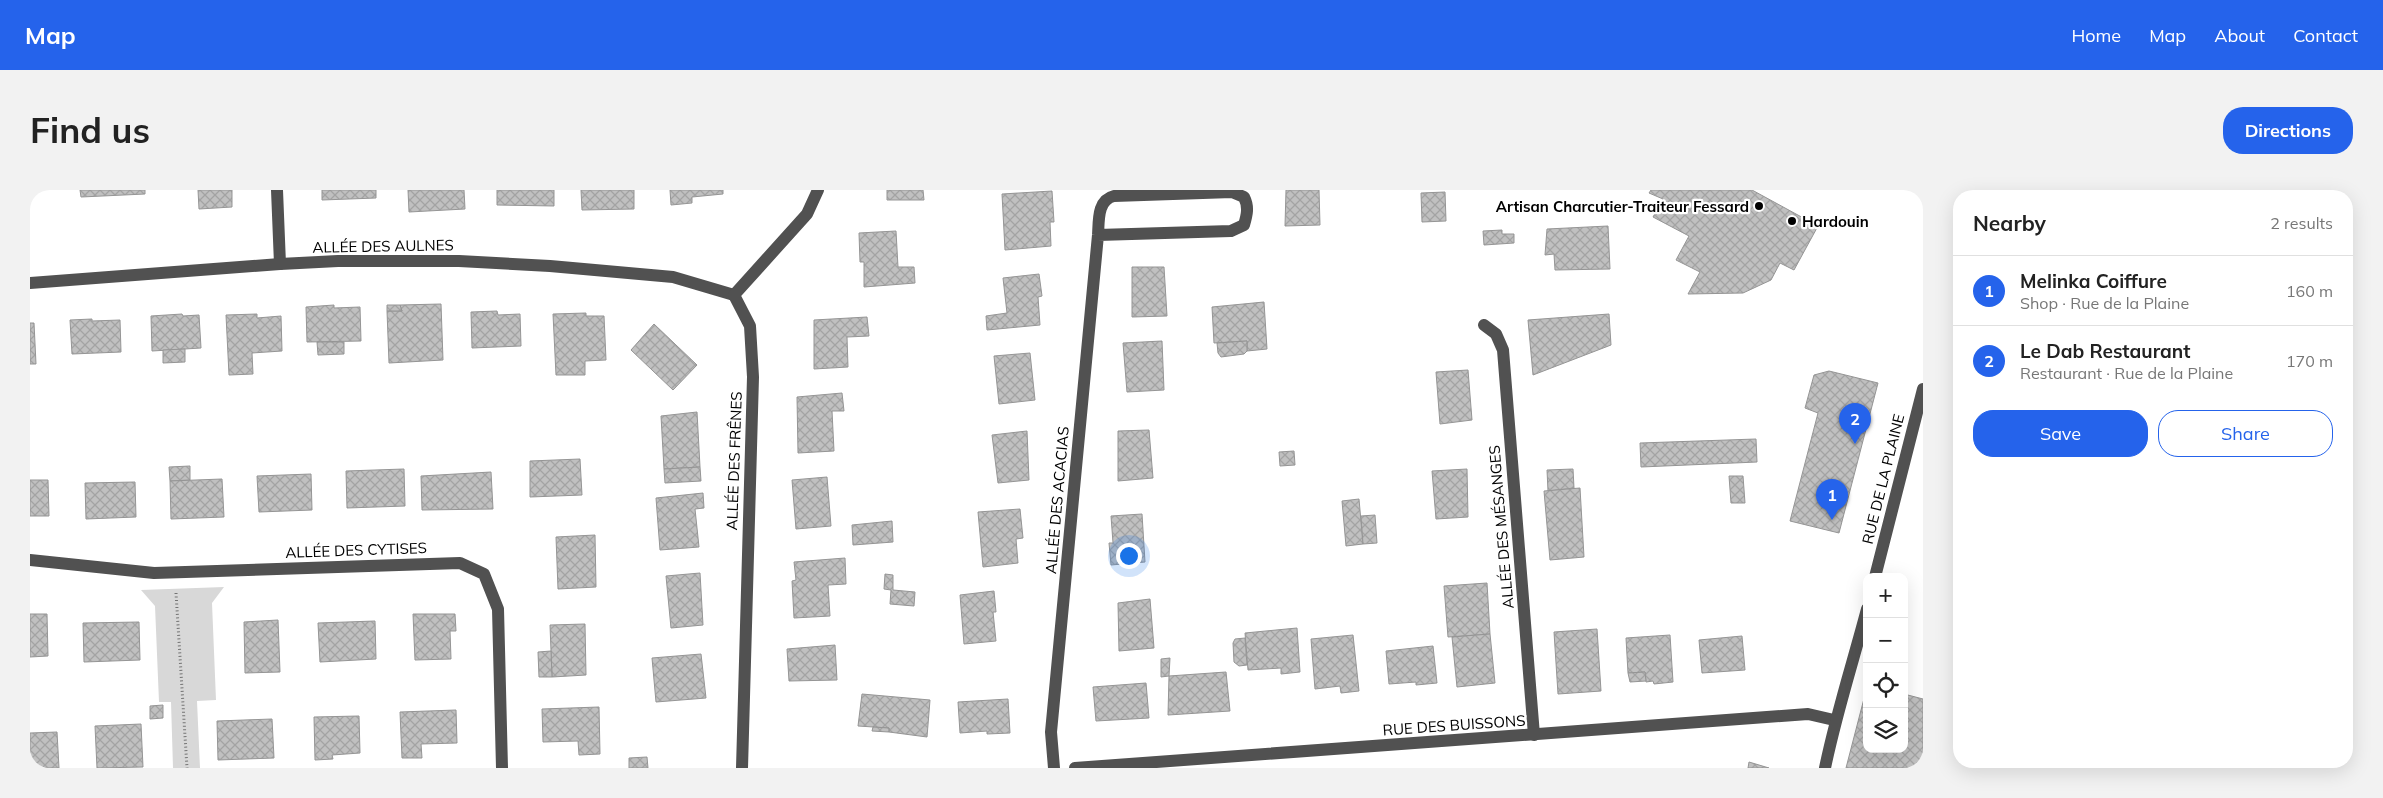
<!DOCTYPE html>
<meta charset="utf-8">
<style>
:root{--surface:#fff;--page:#f2f2f2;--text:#222;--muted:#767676;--line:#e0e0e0;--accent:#2563eb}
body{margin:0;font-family:Mulish,sans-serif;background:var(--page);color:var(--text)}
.controls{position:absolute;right:15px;bottom:15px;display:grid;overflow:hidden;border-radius:10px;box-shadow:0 5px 20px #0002}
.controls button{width:45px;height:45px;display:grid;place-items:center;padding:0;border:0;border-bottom:1px solid var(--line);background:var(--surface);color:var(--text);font:25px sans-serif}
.you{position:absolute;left:1098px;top:365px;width:18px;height:18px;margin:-12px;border:4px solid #fff;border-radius:50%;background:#1a73e8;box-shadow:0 0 0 8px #1a73e833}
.badge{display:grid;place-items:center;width:32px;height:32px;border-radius:50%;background:var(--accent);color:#fff;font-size:16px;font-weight:700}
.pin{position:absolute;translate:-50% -41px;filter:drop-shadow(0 1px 2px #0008)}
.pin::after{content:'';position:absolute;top:26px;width:18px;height:15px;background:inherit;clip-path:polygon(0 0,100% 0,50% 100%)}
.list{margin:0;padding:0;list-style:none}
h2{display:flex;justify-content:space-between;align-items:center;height:65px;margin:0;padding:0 20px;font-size:21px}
h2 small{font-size:16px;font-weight:400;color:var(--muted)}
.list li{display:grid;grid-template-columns:32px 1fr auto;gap:15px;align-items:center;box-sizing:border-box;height:70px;padding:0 20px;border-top:1px solid var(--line)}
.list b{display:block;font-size:19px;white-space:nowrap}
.list p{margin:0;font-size:16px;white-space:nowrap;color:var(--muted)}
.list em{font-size:16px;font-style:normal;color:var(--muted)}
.actions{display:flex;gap:10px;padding:15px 20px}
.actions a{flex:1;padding:11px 0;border:1px solid var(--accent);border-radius:20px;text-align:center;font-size:18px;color:var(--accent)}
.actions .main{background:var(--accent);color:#fff}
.icon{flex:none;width:28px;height:28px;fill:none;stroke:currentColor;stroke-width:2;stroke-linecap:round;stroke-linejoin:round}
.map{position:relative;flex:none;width:1893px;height:578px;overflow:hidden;border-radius:20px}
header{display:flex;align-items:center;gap:30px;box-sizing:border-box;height:70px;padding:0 25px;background:var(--accent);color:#fff}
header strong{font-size:24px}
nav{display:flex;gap:28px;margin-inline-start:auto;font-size:18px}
.intro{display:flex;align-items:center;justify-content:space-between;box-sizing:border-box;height:120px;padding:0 30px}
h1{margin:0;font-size:35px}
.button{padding:12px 22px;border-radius:20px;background:var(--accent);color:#fff;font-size:18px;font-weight:700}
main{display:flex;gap:30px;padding:0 30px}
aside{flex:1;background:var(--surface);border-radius:20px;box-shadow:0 5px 20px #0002}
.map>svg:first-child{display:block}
</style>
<header>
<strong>Map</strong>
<nav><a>Home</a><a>Map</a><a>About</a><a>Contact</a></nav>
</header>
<div class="intro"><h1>Find us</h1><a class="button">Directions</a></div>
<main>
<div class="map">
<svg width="1893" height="578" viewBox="0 0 1893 578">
<defs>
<pattern id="building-cross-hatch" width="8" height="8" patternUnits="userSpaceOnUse" patternTransform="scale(1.25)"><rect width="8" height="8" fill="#c0c0c0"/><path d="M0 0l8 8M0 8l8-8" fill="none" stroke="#a3a3a3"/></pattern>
</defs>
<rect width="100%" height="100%" fill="#fff"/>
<polygon fill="#d8d8d8" points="194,397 182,413 186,510 167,511 170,578 143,578 141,512 129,512 125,416 111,400"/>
<g fill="url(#building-cross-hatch)" stroke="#959595">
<polygon points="50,0 115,0 115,4 51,7"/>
<polygon points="168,0 202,0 202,17 169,19"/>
<polygon points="292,0 346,0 346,8 292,10"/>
<polygon points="378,0 434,0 435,19 379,22"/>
<polygon points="467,0 524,0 524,16 467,15"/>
<polygon points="551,0 604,0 604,19 552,20"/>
<polygon points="640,0 693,0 693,4 662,7 662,13 641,15"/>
<polygon points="857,0 893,0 894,10 857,10"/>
<polygon points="1256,0 1289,0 1290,35 1255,36"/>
<polygon points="1621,0 1722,0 1788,36 1764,80 1750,73 1741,90 1713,103 1658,104 1670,82 1646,70 1659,46 1623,27 1633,9 1619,3"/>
<polygon points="1022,1 1024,32 1020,32 1021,56 975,60 972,4"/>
<polygon points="1415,2 1416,31 1392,32 1391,3"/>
<polygon points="1578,36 1580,79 1525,80 1524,64 1515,65 1517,39"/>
<polygon points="1472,40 1472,44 1484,44 1484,53 1454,55 1453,41"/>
<polygon points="866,41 868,77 884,77 885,93 834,97 834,72 830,72 829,43"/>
<polygon points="1102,77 1134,77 1137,126 1102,127"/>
<polygon points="1009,84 1012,106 1008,107 1010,135 957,140 956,126 977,123 973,88"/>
<polygon points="1234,112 1237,159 1217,161 1217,151 1184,153 1182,117"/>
<polygon points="411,114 413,170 359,173 357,121 372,121 370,115"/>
<polygon points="304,115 304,118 330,117 331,151 277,152 276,117"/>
<polygon points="357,115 370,115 372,121 357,121"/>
<polygon points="467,121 468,125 490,124 491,156 442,158 441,122"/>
<polygon points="556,123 556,126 574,126 576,170 555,171 555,185 526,185 523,124"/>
<polygon points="152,124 153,126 169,125 171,158 122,161 121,126"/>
<polygon points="227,124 227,128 251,126 252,161 222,163 223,184 199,185 196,125"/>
<polygon points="1579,124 1581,155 1503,185 1498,130"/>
<polygon points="837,127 839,146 817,147 818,177 784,179 784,130"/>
<polygon points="62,129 62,131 90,130 91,162 42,164 40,130"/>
<polygon points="0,133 4,133 6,174 0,174"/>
<polygon points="624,134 667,175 643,200 601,160"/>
<polygon points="1132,151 1134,200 1097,202 1093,153"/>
<polygon points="1217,151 1217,161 1214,164 1191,167 1188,163 1187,153"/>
<polygon points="287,152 314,152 314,164 288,165"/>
<polygon points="155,159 155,172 133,173 133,160"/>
<polygon points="1000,163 1005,210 969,214 964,166"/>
<polygon points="1438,180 1442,230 1410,234 1406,182"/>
<polygon points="1799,181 1848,193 1809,343 1760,331 1788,223 1775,218 1784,185"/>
<polygon points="812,203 814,221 802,221 804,261 768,263 767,207"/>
<polygon points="667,222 670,277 634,279 631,226"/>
<polygon points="1119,240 1123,288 1088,291 1088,241"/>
<polygon points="997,241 999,290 968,293 962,245"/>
<polygon points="1726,249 1727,272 1611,277 1610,253"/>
<polygon points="1264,261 1265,275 1250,276 1249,262"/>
<polygon points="550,269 552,305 500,307 500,271"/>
<polygon points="160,276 160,290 140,291 139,277"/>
<polygon points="670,277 671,291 635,293 634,279"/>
<polygon points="374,279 375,316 317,318 316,281"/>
<polygon points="1437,279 1438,327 1406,329 1402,281"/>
<polygon points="1543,279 1544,298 1518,301 1517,280"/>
<polygon points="461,282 463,319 392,320 391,286"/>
<polygon points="281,284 282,320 229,322 227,286"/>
<polygon points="1699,286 1713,286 1715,313 1701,313"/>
<polygon points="797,287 801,336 766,339 762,290"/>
<polygon points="192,289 194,327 141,329 140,291"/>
<polygon points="0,290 18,290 19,326 0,326"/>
<polygon points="105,292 106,327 56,329 55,293"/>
<polygon points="1550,298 1554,367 1520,370 1514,301"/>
<polygon points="673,303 674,318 665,319 669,357 630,360 626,308"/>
<polygon points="1329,309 1333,354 1316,356 1312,311"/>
<polygon points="990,319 993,348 986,349 988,373 953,377 948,322"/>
<polygon points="1112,324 1115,372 1081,375 1079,353 1083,353 1081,326"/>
<polygon points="1345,325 1347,353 1333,354 1331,326"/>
<polygon points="862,331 863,352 823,355 822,335"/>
<polygon points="565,345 566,397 528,399 526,347"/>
<polygon points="815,368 816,394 798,395 800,426 764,428 762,391 766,390 764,372"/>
<polygon points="670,383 673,435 641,438 636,386"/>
<polygon points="855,384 863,385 863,400 885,402 884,416 860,414 861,400 854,399"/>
<polygon points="1457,393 1460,444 1418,447 1414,396"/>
<polygon points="964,401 966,422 963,422 966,451 934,454 930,405"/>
<polygon points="1120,409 1124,458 1089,461 1088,413"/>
<polygon points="0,424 17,424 18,466 0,467"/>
<polygon points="383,424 425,424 426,441 420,441 421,469 385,470"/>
<polygon points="248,430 250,482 215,483 214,432"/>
<polygon points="345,431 346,469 290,472 288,433"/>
<polygon points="109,432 110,470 54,472 53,433"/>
<polygon points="555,434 556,485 522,487 520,435"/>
<polygon points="1267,438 1270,482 1251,484 1251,478 1218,480 1215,443"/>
<polygon points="1567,439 1571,501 1528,504 1524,442"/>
<polygon points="1460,444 1465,493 1427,497 1422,447"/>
<polygon points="1323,445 1329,501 1311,503 1310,496 1285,499 1281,449"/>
<polygon points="1640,445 1643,492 1624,494 1623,491 1616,492 1615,482 1598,483 1596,448"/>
<polygon points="1712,446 1715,480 1672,483 1669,450"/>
<polygon points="1215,448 1217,475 1209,476 1204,472 1203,453 1205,449"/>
<polygon points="805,455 807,490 759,491 757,459"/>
<polygon points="1403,456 1407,493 1386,495 1386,492 1359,494 1356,461"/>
<polygon points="521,461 522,487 509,487 508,462"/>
<polygon points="671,464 676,508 626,512 622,468"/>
<polygon points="1140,468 1139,486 1131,487 1131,469"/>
<polygon points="1196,482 1200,521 1138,525 1139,486"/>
<polygon points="1615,482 1616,491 1600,492 1598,483"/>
<polygon points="1116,493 1119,528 1066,531 1063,497"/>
<polygon points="1837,497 1837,559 1874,559 1874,504 1893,509 1893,578 1816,578"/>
<polygon points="832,504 900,510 897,547 859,542 859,538 828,536"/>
<polygon points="978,509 980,543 957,544 957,541 930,543 928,512"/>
<polygon points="133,515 133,528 120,529 120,516"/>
<polygon points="569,517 570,564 549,565 548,551 513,552 512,519"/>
<polygon points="426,520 427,553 391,554 392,568 372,568 370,522"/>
<polygon points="329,526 330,563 302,565 303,569 285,570 284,527"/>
<polygon points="242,529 244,568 188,570 187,531"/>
<polygon points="111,534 113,577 67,578 65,536"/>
<polygon points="843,537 859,538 859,542 842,541"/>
<polygon points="27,542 29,578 0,578 0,543"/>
<polygon points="617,567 618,578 599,578 599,568"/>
<polygon points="1719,572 1739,578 1718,578"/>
</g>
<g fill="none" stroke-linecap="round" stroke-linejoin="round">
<polyline stroke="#737373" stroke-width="3" stroke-dasharray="1 2.5" stroke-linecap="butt" points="146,403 157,578"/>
<g stroke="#515151" stroke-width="12">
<polyline points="247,0 250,74"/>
<polyline points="0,93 250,74 308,71 429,71 520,76 643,87 704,105"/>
<polyline points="1454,135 1466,144 1473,160 1504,545"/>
<polyline points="0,370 124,383 430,373 454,384 468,419 472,578"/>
<polyline points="1845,387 1893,199"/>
<polyline points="712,578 723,187 720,136 704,105 777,24 788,0"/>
<path d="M1024,578L1021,542L1068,45C1069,31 1067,10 1084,6L1202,2L1214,7C1219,17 1217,25 1214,35L1201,41L1068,45"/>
<polyline points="1045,578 1778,524 1804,530"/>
<path d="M1795,578C1806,524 1823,472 1837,419"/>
</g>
</g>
<g fill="#000" stroke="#fff" stroke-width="2">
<circle cx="1729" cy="16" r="5"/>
<circle cx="1762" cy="31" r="5"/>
</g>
<g text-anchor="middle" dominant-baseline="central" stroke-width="4.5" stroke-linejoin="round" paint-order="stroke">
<g font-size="15" font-weight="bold" fill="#000" stroke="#fff" text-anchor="end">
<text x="1719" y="16">Artisan Charcutier-Traiteur Fessard</text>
<text x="1772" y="31" text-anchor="start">Hardouin</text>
</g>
<g font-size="15" fill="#000" stroke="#fff">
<text transform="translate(353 56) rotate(-1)">ALLÉE DES AULNES</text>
<text transform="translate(704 271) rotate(-88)">ALLÉE DES FRÊNES</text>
<text transform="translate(1853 289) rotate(-76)">RUE DE LA PLAINE</text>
<text transform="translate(1027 310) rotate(-85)">ALLÉE DES ACACIAS</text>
<text transform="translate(1471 337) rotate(-95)">ALLÉE DES MÉSANGES</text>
<text transform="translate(326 360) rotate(-2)">ALLÉE DES CYTISES</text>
<text transform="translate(1424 535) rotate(-4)">RUE DES BUISSONS</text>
</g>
</g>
</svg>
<div class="controls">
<button>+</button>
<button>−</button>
<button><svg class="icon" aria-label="locate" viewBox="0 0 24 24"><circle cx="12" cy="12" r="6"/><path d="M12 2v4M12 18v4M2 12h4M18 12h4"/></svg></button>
<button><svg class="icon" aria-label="layers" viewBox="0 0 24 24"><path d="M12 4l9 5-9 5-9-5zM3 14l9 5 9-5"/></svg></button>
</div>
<div class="you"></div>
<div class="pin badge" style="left:1802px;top:330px">1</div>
<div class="pin badge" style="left:1825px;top:254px">2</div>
</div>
<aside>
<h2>Nearby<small>2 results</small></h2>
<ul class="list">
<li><span class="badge">1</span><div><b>Melinka Coiffure</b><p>Shop · Rue de la Plaine</p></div><em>160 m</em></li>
<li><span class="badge">2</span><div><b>Le Dab Restaurant</b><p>Restaurant · Rue de la Plaine</p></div><em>170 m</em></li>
</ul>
<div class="actions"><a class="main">Save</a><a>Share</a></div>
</aside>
</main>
